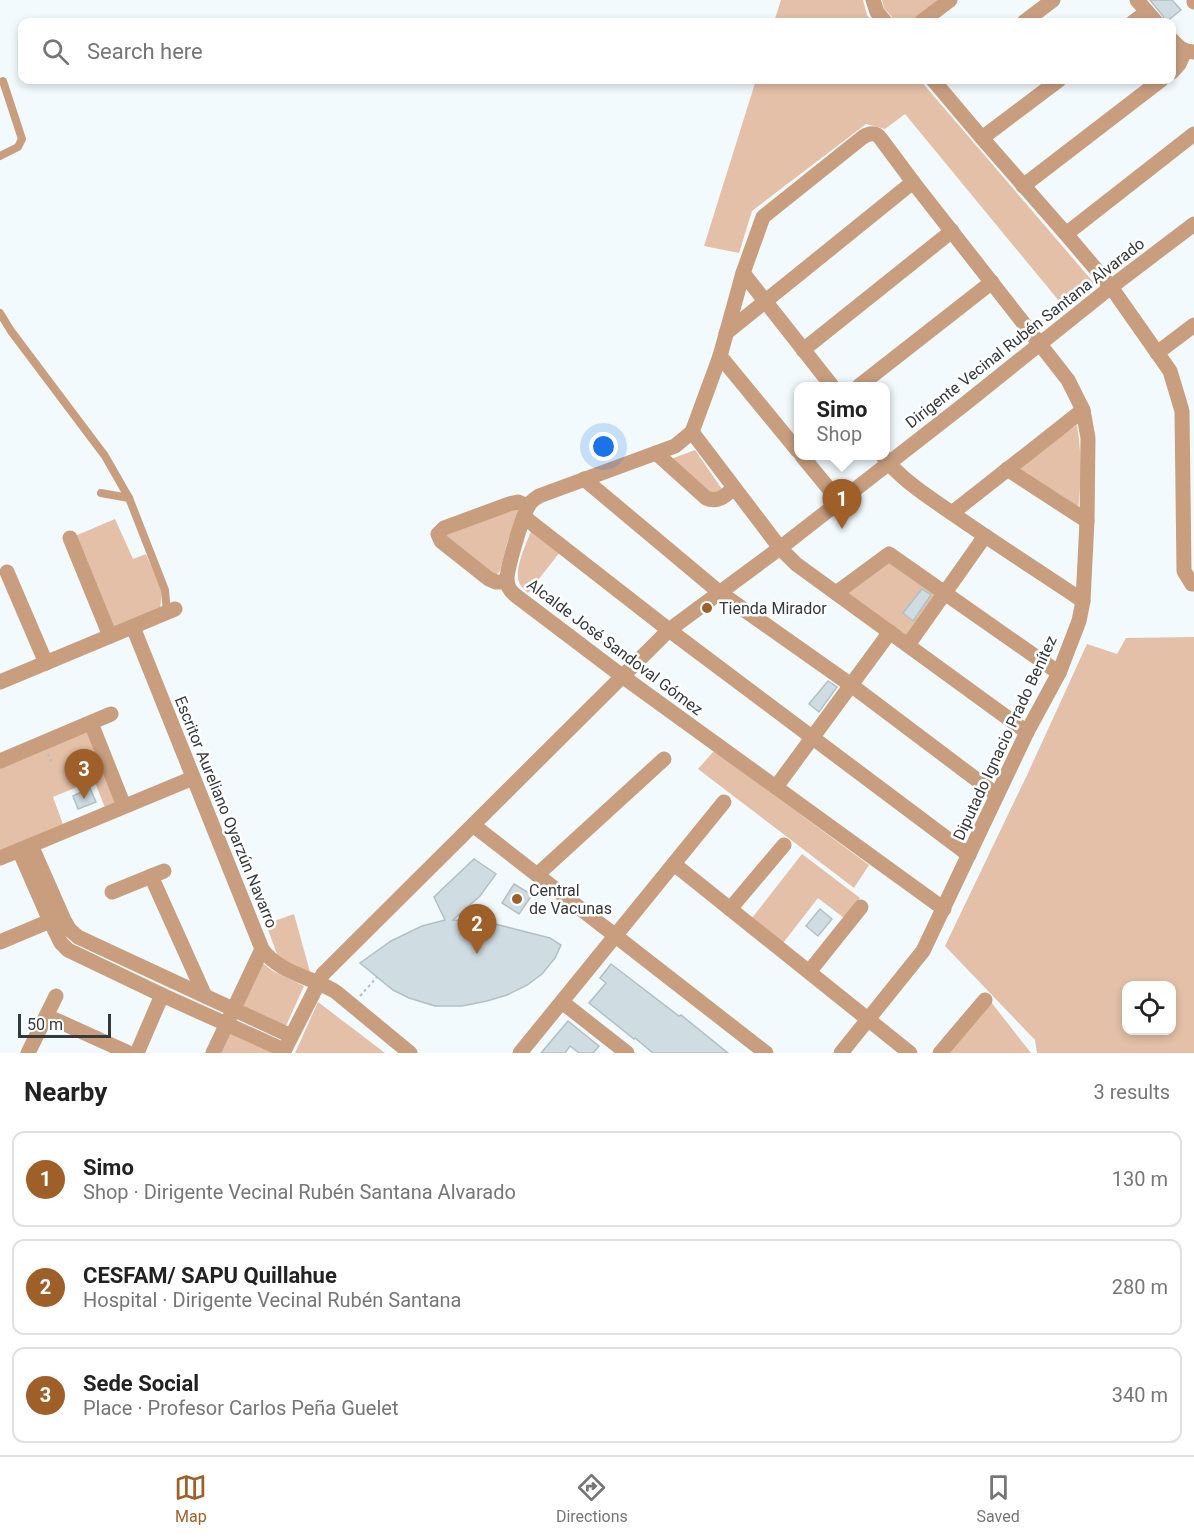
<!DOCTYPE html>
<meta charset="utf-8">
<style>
:root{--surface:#fff;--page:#f2f2f2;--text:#222;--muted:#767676;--line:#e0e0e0;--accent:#9f5f28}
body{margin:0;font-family:Roboto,sans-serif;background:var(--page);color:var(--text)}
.controls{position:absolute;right:18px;bottom:18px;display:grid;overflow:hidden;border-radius:12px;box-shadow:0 3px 9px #0003}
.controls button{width:54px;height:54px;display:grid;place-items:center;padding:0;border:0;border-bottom:2px solid var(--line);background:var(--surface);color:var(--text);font:30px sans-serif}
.scale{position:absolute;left:18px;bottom:15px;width:93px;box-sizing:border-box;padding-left:6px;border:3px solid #343a3c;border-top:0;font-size:16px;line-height:21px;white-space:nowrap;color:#343a3c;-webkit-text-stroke:4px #fff;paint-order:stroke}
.you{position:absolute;left:604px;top:447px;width:21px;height:21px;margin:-15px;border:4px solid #fff;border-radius:50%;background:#1a73e8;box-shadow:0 0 0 9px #1a73e833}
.badge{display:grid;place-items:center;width:39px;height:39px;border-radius:50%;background:var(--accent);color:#fff;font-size:20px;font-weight:700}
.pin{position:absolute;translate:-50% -50px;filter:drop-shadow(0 2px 3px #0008)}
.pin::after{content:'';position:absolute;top:32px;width:21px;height:18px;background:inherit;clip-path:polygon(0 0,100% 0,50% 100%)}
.popup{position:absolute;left:794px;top:382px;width:96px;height:78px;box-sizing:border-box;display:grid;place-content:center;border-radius:12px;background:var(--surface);filter:drop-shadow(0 2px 4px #0005);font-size:20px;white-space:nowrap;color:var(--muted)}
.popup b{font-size:22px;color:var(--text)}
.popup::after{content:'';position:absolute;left:50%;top:100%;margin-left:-12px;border:12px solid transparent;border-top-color:var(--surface)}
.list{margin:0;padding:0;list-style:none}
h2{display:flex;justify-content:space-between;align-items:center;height:78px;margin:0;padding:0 24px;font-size:26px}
h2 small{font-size:20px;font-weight:400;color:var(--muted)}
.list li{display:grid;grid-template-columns:39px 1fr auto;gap:18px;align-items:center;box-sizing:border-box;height:96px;margin:0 12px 12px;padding:0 12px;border:2px solid var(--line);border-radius:12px}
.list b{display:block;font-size:22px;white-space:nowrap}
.list p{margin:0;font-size:20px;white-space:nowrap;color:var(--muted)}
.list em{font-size:20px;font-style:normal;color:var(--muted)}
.icon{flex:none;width:33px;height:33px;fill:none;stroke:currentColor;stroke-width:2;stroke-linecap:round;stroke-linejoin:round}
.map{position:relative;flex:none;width:1194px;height:1053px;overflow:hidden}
.search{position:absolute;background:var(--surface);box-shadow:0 3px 9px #0003;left:18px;right:18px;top:18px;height:66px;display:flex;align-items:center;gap:15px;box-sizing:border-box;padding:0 21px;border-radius:12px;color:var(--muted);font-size:22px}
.sheet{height:402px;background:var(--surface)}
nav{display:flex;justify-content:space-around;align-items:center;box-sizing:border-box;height:84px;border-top:2px solid var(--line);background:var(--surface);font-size:16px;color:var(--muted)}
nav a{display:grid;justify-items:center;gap:3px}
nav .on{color:var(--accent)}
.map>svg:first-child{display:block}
</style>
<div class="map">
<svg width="1194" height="1053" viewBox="0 0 1194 1053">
<rect width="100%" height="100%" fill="#f2fafe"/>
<g fill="#e3c0a7" fill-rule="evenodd">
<polygon points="781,0 863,0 867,15 872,22 774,22"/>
<polygon points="882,0 944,0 916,22 896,22 884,8"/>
<polygon points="756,80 920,80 1094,283 1064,307 905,114 885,129 866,124 752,211 739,253 704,246"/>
<path d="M1077,425C1082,456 1081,479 1078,511L1013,468Z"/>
<polygon points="695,450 724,492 710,495 671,459"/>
<polygon points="517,505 524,507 508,540 500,571 496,575 446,537 449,531"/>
<polygon points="115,519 133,559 146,554 162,591 160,610 112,632 75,536"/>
<path d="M532,529L560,552L528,593C524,589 520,586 519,582C514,568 527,542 532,529Z"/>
<polygon points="888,555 943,593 908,644 838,593"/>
<path d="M1194,637V1053H1037L1035,1040L945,946L1028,773L1087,644L1117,654L1126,638ZM1126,986H1172V1030H1126Z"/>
<polygon points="89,728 119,805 106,810 94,780 53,797 64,827 0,854 0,765"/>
<polygon points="714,751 869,865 854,888 698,769"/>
<polygon points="802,854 860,898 844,918 818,898 783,943 752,918"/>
<polygon points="294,914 310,972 278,957 266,924"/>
<polygon points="261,962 273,971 304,986 285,1028 242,1007"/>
<polygon points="318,1002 385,1053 295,1053"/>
<polygon points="991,1002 1031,1053 948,1053"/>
<polygon points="229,1031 277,1053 219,1053"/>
</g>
<g fill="#cfdde3" stroke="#b2c0c6" stroke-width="1.5">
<polygon points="1150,0 1172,0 1181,10 1166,22 1163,16"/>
<polygon points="922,589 931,595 913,621 903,613"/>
<polygon points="828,681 837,687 819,712 809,704"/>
<polygon points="90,788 96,802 78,809 73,796"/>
<polygon points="474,859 496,874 480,896 453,920 480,921 495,924 550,938 561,945 555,958 542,974 527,985 507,995 487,1001 462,1006 435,1006 409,998 393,990 360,963 391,941 422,926 445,920 434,897"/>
<polygon points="514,884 532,895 519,914 502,903"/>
<polygon points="820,909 832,919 818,936 806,926"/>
<polygon points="611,964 679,1016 681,1015 728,1053 653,1053 635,1038 634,1039 589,1003 606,983 600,978"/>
<polygon points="568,1021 599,1046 593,1053 579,1053 570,1046 565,1053 541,1053"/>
</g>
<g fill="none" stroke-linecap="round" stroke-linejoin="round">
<g stroke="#b6bdc0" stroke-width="2" stroke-dasharray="3 3" stroke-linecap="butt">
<polyline points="48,754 51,761"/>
<polyline points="360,996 377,977"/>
</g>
<g stroke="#c89e7f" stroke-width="8">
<polyline points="0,156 18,147 22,139 3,81"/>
<polyline points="0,313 11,331 105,456 129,498"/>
<polyline points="101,493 129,498 165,590 167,613"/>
</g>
<g stroke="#c89e7f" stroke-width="15">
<polyline points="873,0 877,12 885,22"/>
<polyline points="1137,0 1156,22"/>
<polyline points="1194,0 1194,2"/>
<polyline points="921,22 950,0"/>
<polyline points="1024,22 1053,0"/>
<polyline points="1133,22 1147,12"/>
<path d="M1172,40C1179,48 1183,51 1194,52"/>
<polyline points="1172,72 1179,64 1185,51"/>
<polyline points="933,80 982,138 1066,234 1111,287 1170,371 1182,411 1184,571 1192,584 1194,584"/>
<polyline points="982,138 1059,80"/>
<polyline points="1023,186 1161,80"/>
<polyline points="1066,234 1194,134"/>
<polyline points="743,273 832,386"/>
<polyline points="726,333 913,182"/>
<polyline points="803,350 952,231"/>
<polyline points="1157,353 1194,325"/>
<polyline points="720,356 798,451"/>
<polyline points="859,386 992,282"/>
<polyline points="692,432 780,548 796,564 1027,732"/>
<path d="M656,453L706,498C718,503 725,496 734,488"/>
<polyline points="802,456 839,501"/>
<path d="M883,456C901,480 929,497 953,514C996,544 1040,572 1083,601"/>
<polyline points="1007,469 1087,521"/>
<polyline points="584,479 719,592 851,685 997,795"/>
<polyline points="952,513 1083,410"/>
<polyline points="524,517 669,630 969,855"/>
<polyline points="70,538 110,636"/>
<polyline points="7,572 46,663"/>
<polyline points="507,582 496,582 489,579 441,541 438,534 444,528 509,504 518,502 528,506"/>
<polyline points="836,593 889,554 1059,673"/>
<path d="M133,627L262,949C279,973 312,977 336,992L410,1053"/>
<polyline points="908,645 985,536"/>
<polyline points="0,682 175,609"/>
<polyline points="91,723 124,806"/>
<polyline points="0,761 111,714"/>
<polyline points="776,787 890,632"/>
<polyline points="473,825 766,1053"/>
<polyline points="31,845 64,920 69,929 78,937 291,1036"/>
<polyline points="19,850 50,921 61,943 68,950 162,995 284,1050"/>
<polyline points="0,858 193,778"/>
<polyline points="674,864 910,1053"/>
<polyline points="537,875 664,759"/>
<polyline points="151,876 205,996"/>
<polyline points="112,892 164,871"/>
<polyline points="730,909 784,845"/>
<polyline points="0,942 50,921"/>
<polyline points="809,972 861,907"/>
<polyline points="562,1002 627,1053"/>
<polyline points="47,1016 129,1053"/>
<polyline points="28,1053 56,996"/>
<polyline points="137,1053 162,995"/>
<polyline points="213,1053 262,949"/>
<polyline points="283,1053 323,974 669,630 780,548 966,403 1111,287 1194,224"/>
<polyline points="520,1053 724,802"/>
<path d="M841,1053L923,951L1027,732L1059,673L1079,621L1083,601L1087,521L1088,438L1083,410L1068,380L913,182L881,139C876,132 870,133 863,137L763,217L743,273L720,356L692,432L675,446L539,496C535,499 531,501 529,505C523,514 507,568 507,579C507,586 510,591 515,595L622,676L944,909"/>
<polyline points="940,1053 985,1000"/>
</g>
</g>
<g fill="#9f5f28" stroke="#fff" stroke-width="2">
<circle cx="707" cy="608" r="6"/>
<circle cx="517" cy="899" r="6"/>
</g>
<g text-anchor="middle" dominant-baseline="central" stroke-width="5" stroke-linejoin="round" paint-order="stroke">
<g font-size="16" fill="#343a3c" stroke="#fff">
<text transform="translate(1025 333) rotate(-38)">Dirigente Vecinal Rubén Santana Alvarado</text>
<text transform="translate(615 647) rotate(37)">Alcalde José Sandoval Gómez</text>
<text transform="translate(1005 738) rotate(-65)">Diputado Ignacio Prado Benítez</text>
<text transform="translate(226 812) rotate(68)">Escritor Aureliano Oyarzún Navarro</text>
</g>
<g font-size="16" fill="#343a3c" stroke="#fff" text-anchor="start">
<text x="719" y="608">Tienda Mirador</text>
<text x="529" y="890">Central<tspan x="529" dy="18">de Vacunas</tspan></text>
</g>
</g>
</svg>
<div class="controls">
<button><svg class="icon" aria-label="locate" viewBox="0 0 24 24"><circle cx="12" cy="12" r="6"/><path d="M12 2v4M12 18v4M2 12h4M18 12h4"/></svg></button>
</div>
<div class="scale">50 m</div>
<div class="you"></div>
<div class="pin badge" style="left:842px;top:529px">1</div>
<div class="popup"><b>Simo</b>Shop</div>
<div class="pin badge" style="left:477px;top:954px">2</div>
<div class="pin badge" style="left:84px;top:799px">3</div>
<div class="search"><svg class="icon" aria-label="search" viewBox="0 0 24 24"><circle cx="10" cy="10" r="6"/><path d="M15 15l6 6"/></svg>Search here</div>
</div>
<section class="sheet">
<h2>Nearby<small>3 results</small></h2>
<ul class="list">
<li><span class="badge">1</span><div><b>Simo</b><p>Shop · Dirigente Vecinal Rubén Santana Alvarado</p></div><em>130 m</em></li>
<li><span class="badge">2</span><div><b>CESFAM/ SAPU Quillahue</b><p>Hospital · Dirigente Vecinal Rubén Santana</p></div><em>280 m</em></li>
<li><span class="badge">3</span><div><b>Sede Social</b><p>Place · Profesor Carlos Peña Guelet</p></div><em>340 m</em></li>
</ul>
</section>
<nav>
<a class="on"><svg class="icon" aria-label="map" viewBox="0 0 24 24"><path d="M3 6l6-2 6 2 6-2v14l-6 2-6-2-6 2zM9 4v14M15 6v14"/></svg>Map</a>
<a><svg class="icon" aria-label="directions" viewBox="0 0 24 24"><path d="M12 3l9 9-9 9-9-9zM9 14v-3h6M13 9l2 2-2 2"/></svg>Directions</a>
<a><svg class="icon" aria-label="saved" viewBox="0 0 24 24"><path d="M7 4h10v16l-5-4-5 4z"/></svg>Saved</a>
</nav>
